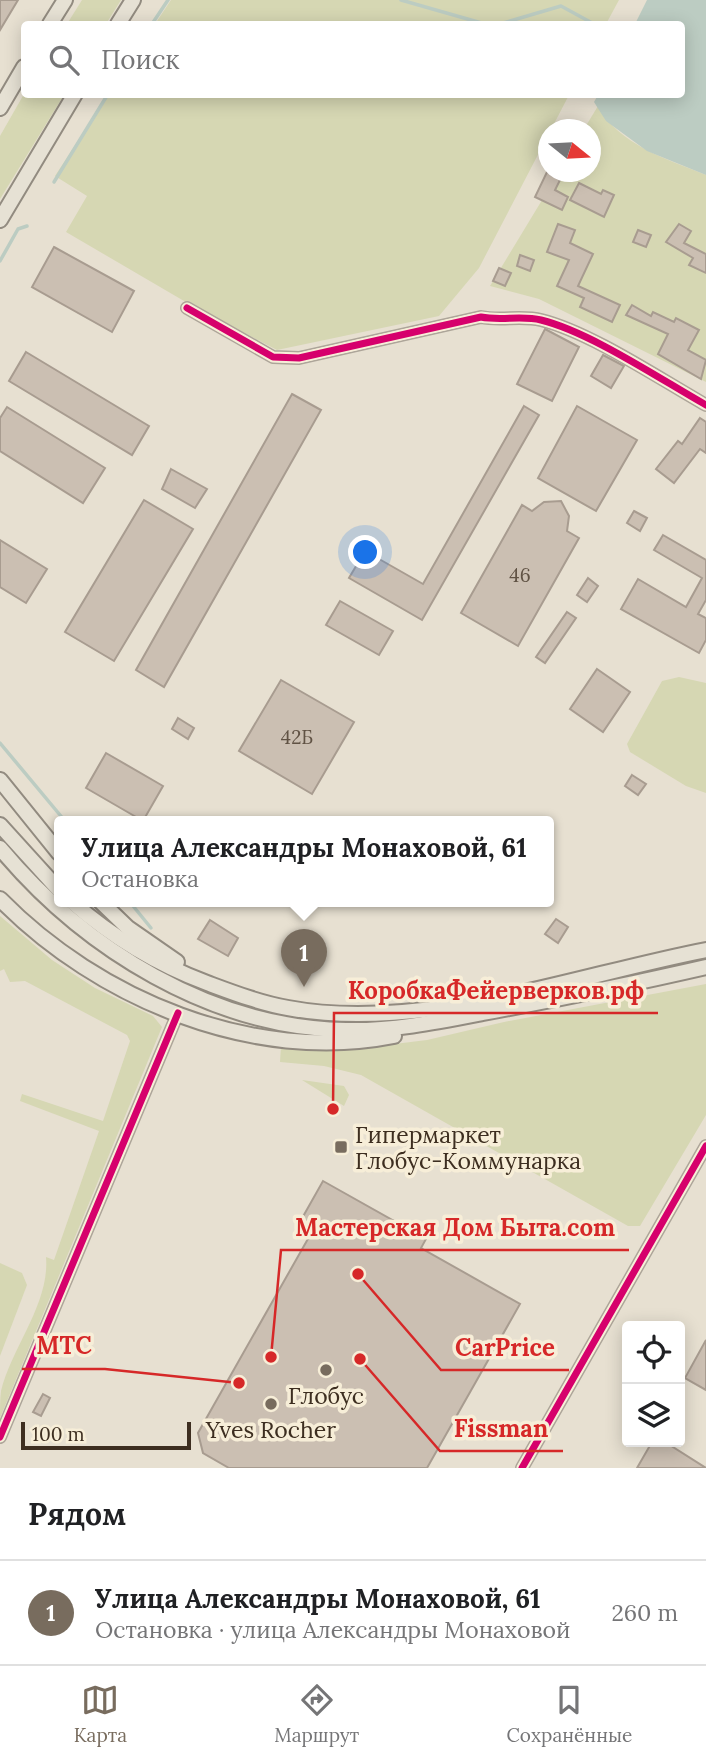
<!DOCTYPE html>
<html lang="ru">
<meta charset="utf-8">
<style>
:root{--surface:#fff;--page:#f2f2f2;--text:#202124;--muted:#757577;--line:#e0e0e0;--accent:#786c5e}
body{margin:0;font-family:Lora,serif;background:var(--page);color:var(--text)}
.controls{position:absolute;right:21px;bottom:21px;display:grid;overflow:hidden;border-radius:7px;box-shadow:0 4px 18px #0003}
.controls button{width:63px;height:63px;display:grid;place-items:center;padding:0;border:0;border-bottom:2px solid var(--line);background:var(--surface);color:var(--text);font:35px sans-serif}
.compass{position:absolute;left:538px;top:119px;width:63px;height:63px;border-radius:50%;background:var(--surface);box-shadow:0 4px 18px #0003;rotate:108deg}
.scale{position:absolute;left:21px;bottom:18px;width:170px;box-sizing:border-box;padding-left:7px;border:4px solid #3d2e20;border-top:0;font-size:19px;line-height:24px;white-space:nowrap;color:#3d2e20;-webkit-text-stroke:5px #f7eed8;paint-order:stroke}
.you{position:absolute;left:366px;top:553px;width:24px;height:24px;margin:-18px;border:5px solid #fff;border-radius:50%;background:#1a73e8;box-shadow:0 0 0 10px #1a73e833}
.badge{display:grid;place-items:center;width:46px;height:46px;border-radius:50%;background:var(--accent);color:#fff;font-size:23px;font-weight:700}
.pin{position:absolute;translate:-50% -58px;filter:drop-shadow(0 2px 4px #0008)}
.pin::after{content:'';position:absolute;top:37px;width:24px;height:21px;background:inherit;clip-path:polygon(0 0,100% 0,50% 100%)}
.popup{position:absolute;left:54px;top:816px;width:500px;height:91px;box-sizing:border-box;display:grid;place-content:center;border-radius:7px;background:var(--surface);filter:drop-shadow(0 2px 5px #0005);font-size:23px;white-space:nowrap;color:var(--muted)}
.popup b{font-size:26px;color:var(--text)}
.popup::after{content:'';position:absolute;left:50%;top:100%;margin-left:-14px;border:14px solid transparent;border-top-color:var(--surface)}
.list{margin:0;padding:0;list-style:none}
h2{display:flex;justify-content:space-between;align-items:center;height:91px;margin:0;padding:0 28px;font-size:30px}
h2 small{font-size:23px;font-weight:400;color:var(--muted)}
.list li{display:grid;grid-template-columns:46px 1fr auto;gap:21px;align-items:center;box-sizing:border-box;height:105px;padding:0 28px;border-top:2px solid var(--line)}
.list b{display:block;font-size:26px;white-space:nowrap}
.list p{margin:0;font-size:23px;white-space:nowrap;color:var(--muted)}
.list em{font-size:23px;font-style:normal;color:var(--muted)}
.icon{flex:none;width:38px;height:38px;fill:none;stroke:currentColor;stroke-width:2;stroke-linecap:round;stroke-linejoin:round}
.map{position:relative;flex:none;width:706px;height:1468px;overflow:hidden}
.search{position:absolute;background:var(--surface);box-shadow:0 4px 18px #0003;left:21px;right:21px;top:21px;height:77px;display:flex;align-items:center;gap:18px;box-sizing:border-box;padding:0 24px;border-radius:7px;color:var(--muted);font-size:26px}
.sheet{height:196px;background:var(--surface)}
nav{display:flex;justify-content:space-around;align-items:center;box-sizing:border-box;height:98px;border-top:2px solid var(--line);background:var(--surface);font-size:19px;color:var(--muted)}
nav a{display:grid;justify-items:center;gap:4px}
nav .on{color:var(--accent)}
.map>svg:first-child{display:block}
</style>
<div class="map">
<svg width="706" height="1468" viewBox="0 0 706 1468">
<rect width="100%" height="100%" fill="#e7e0d1"/>
<g fill="#d6d7b3">
<polygon points="82,0 121,0 106,24 67,24"/>
<polygon points="171,0 619,0 606,24 155,24"/>
<polygon points="24,94 64,95 0,199 0,136"/>
<polygon points="108,95 569,95 479,268 439,316 277,350 196,308 66,232 87,196 55,176"/>
<path d="M598,106C619,145 667,159 706,175V382L539,299L490,286L559,172H590V130L584,129Z"/>
<polygon points="679,677 706,683 706,793 686,786 630,752 627,744 662,681"/>
<path d="M0,916L52,960L95,988L153,1016L162,1027L0,1418C0,1409 0,1399 1,1391C12,1347 50,1303 46,1257L54,1260L99,1131L20,1101L22,1094L103,1121L130,1041L127,1035L25,981L10,982L4,969L0,971Z"/>
<polygon points="706,984 706,1115 640,1226 628,1226 361,1075 324,1066 280,1062 281,1046 324,1049 370,1047 427,1040 504,1022"/>
<polygon points="302,1080 344,1086 349,1095 344,1106"/>
<polygon points="0,1263 22,1273 27,1285 0,1356"/>
</g>
<polygon fill="#bcccc2" points="647,0 706,0 706,175 647,151 606,121 594,102 598,95 682,94 682,24 635,24"/>
<g fill="none" stroke-linecap="round" stroke-linejoin="round">
<g stroke="#bcccc2" stroke-width="3.5">
<polyline points="401,0 485,24"/>
<polyline points="152,24 168,0"/>
<polyline points="500,24 561,6 594,24"/>
<polyline points="54,182 108,94"/>
<polyline points="0,261 18,229 27,226"/>
<polyline points="0,743 65,821"/>
<polyline points="129,901 151,928"/>
</g>
</g>
<g fill="#cbbfb2" stroke="#a89c90" stroke-width="2">
<polygon points="0,0 18,0 0,30"/>
<polygon points="547,172 564,172 555,190 568,197 562,210 535,197"/>
<polygon points="579,183 601,194 603,190 614,195 604,217 570,200"/>
<polygon points="558,224 575,230 570,243 593,254 578,286 620,305 612,322 580,307 584,298 557,286 569,260 547,252"/>
<polygon points="679,224 691,231 684,243 706,254 706,273 689,265 693,258 666,242"/>
<polygon points="638,230 651,235 646,247 633,242"/>
<polygon points="54,247 134,291 112,332 32,287"/>
<polygon points="520,255 534,260 530,271 517,266"/>
<polygon points="499,268 511,273 505,286 493,281"/>
<polygon points="632,305 651,316 653,312 674,322 676,318 699,330 688,350 706,360 701,379 658,354 668,334 626,315"/>
<polygon points="545,329 579,347 552,401 517,384"/>
<polygon points="26,352 149,426 132,455 9,381"/>
<polygon points="603,355 624,366 611,388 591,376"/>
<polygon points="292,394 321,410 164,687 136,670"/>
<polygon points="524,406 539,415 422,620 349,578 365,551 423,584"/>
<polygon points="577,406 637,440 596,511 538,478"/>
<polygon points="7,407 105,468 83,503 0,451 0,418"/>
<polygon points="700,418 706,422 706,453 700,449 674,483 656,469 678,441 682,444"/>
<polygon points="171,469 207,489 195,508 162,489"/>
<polygon points="144,500 193,529 114,661 65,632"/>
<polygon points="561,501 569,516 567,531 579,538 518,646 461,613 522,505 532,511 544,502"/>
<polygon points="634,511 647,518 640,531 627,523"/>
<polygon points="663,535 706,560 706,600 698,614 706,618 706,640 699,653 621,609 638,579 686,607 702,578 654,550"/>
<polygon points="0,540 47,569 26,603 0,587"/>
<polygon points="588,578 598,586 587,602 577,595"/>
<polygon points="340,601 393,631 379,655 326,625"/>
<polygon points="567,612 576,618 545,663 536,657"/>
<polygon points="597,669 630,692 603,732 570,709"/>
<polygon points="281,680 354,722 312,794 239,751"/>
<polygon points="178,718 194,728 188,739 172,729"/>
<polygon points="106,753 163,786 143,821 86,788"/>
<polygon points="632,775 646,784 638,795 625,786"/>
<polygon points="556,919 568,927 558,943 545,934"/>
<polygon points="210,920 238,938 228,956 198,939"/>
<polygon points="323,1181 426,1239 421,1248 520,1304 427,1468 229,1468 203,1453 198,1433 309,1237 296,1229"/>
<polygon points="706,1340 706,1390 685,1378"/>
<polygon points="43,1394 50,1398 41,1416 33,1412"/>
<polygon points="652,1442 665,1442 706,1468 637,1468"/>
</g>
<g fill="none" stroke-linecap="round" stroke-linejoin="round">
<g stroke="#ada599" stroke-width="14">
<g id="minor">
<path d="M187,308L273,357L299,358L481,317C501,321 522,315 541,320C590,332 660,379 706,405"/>
<polyline points="0,1437 178,1013"/>
<polyline points="522,1468 706,1146"/>
</g>
</g>
<g stroke="#928b80" stroke-width="18">
<g id="major">
<polyline points="50,24 65,0"/>
<polyline points="118,24 133,0"/>
<polyline points="0,108 24,67"/>
<polyline points="0,220 75,94"/>
<polyline points="0,780 59,853"/>
<polyline points="0,825 59,890"/>
<path d="M0,848C84,949 212,1028 346,1030C393,1031 437,1022 483,1013C558,999 632,984 706,967"/>
<path d="M0,899C98,999 253,1064 394,1036"/>
<path d="M71,901C112,937 156,964 207,983C234,993 260,1003 288,1008C421,1033 576,975 706,950"/>
<polyline points="100,901 128,928 177,962"/>
</g>
</g>
<use href="#minor" stroke="#efebe3" stroke-width="10"/>
<use href="#major" stroke="#e6e1d4" stroke-width="14"/>
<g stroke="#f7eed8" stroke-width="11">
<g id="cycleway">
<path d="M187,308L273,357L299,358L481,317C501,321 522,315 541,320C590,332 660,379 706,405"/>
<polyline points="0,1437 178,1013"/>
<polyline points="522,1468 706,1146"/>
</g>
</g>
<use href="#cycleway" stroke="#d6006c" stroke-width="7"/>
</g>
<g fill="#786c5e" stroke="#f7eed8" stroke-width="2.5">
<rect x="334" y="1140" width="14" height="14" rx="3.5"/>
<circle cx="326" cy="1370" r="7"/>
<circle cx="271" cy="1404" r="7"/>
</g>
<g text-anchor="middle" dominant-baseline="central" stroke-width="7" stroke-linejoin="round" paint-order="stroke">
<g font-size="19" fill="#605244">
<text x="520" y="575">46</text>
<text x="297" y="737">42Б</text>
</g>
<g font-size="23" fill="#3d2e20" stroke="#f7eed8">
<text x="355" y="1134" text-anchor="start">Гипермаркет<tspan x="355" dy="26">Глобус-Коммунарка</tspan></text>
<text x="326" y="1395">Глобус</text>
<text x="271" y="1429">Yves Rocher</text>
</g>
</g>
<path fill="none" stroke="#d62828" stroke-width="2.5" d="M333 1109L334 1013H658M271 1357L281 1250H629M239 1383L105 1369H22M358 1274L441 1370H569M360 1359L440 1451H563"/>
<g fill="#d62828" stroke="#f7eed8" stroke-width="2.5">
<circle cx="333" cy="1109" r="7"/>
<circle cx="271" cy="1357" r="7"/>
<circle cx="239" cy="1383" r="7"/>
<circle cx="358" cy="1274" r="7"/>
<circle cx="360" cy="1359" r="7"/>
</g>
<g font-size="24" text-anchor="middle" font-weight="bold" fill="#d62828" stroke="#f7eed8" stroke-width="7" stroke-linejoin="round" paint-order="stroke">
<text x="496" y="999">КоробкаФейерверков.рф</text>
<text x="455" y="1236">Мастерская Дом Быта.com</text>
<text x="64" y="1354">МТС</text>
<text x="505" y="1356">CarPrice</text>
<text x="501" y="1437">Fissman</text>
</g>
</svg>
<div class="controls">
<button><svg class="icon" aria-label="locate" viewBox="0 0 24 24"><circle cx="12" cy="12" r="6"/><path d="M12 2v4M12 18v4M2 12h4M18 12h4"/></svg></button>
<button><svg class="icon" aria-label="layers" viewBox="0 0 24 24"><path d="M12 4l9 5-9 5-9-5zM3 14l9 5 9-5"/></svg></button>
</div>
<svg class="compass" viewBox="-18 -18 36 36"><path d="M0-13l5 13h-10z" fill="#e53935"/><path d="M0 13l5-13h-10z" fill="#757577"/></svg>
<div class="scale">100 m</div>
<div class="you"></div>
<div class="pin badge" style="left:304px;top:987px">1</div>
<div class="popup"><b>Улица Александры Монаховой, 61</b>Остановка</div>
<div class="search"><svg class="icon" aria-label="search" viewBox="0 0 24 24"><circle cx="10" cy="10" r="6"/><path d="M15 15l6 6"/></svg>Поиск</div>
</div>
<section class="sheet">
<h2>Рядом<small></small></h2>
<ul class="list">
<li><span class="badge">1</span><div><b>Улица Александры Монаховой, 61</b><p>Остановка · улица Александры Монаховой</p></div><em>260 m</em></li>
</ul>
</section>
<nav>
<a class="on"><svg class="icon" aria-label="map" viewBox="0 0 24 24"><path d="M3 6l6-2 6 2 6-2v14l-6 2-6-2-6 2zM9 4v14M15 6v14"/></svg>Карта</a>
<a><svg class="icon" aria-label="directions" viewBox="0 0 24 24"><path d="M12 3l9 9-9 9-9-9zM9 14v-3h6M13 9l2 2-2 2"/></svg>Маршрут</a>
<a><svg class="icon" aria-label="saved" viewBox="0 0 24 24"><path d="M7 4h10v16l-5-4-5 4z"/></svg>Сохранённые</a>
</nav>
